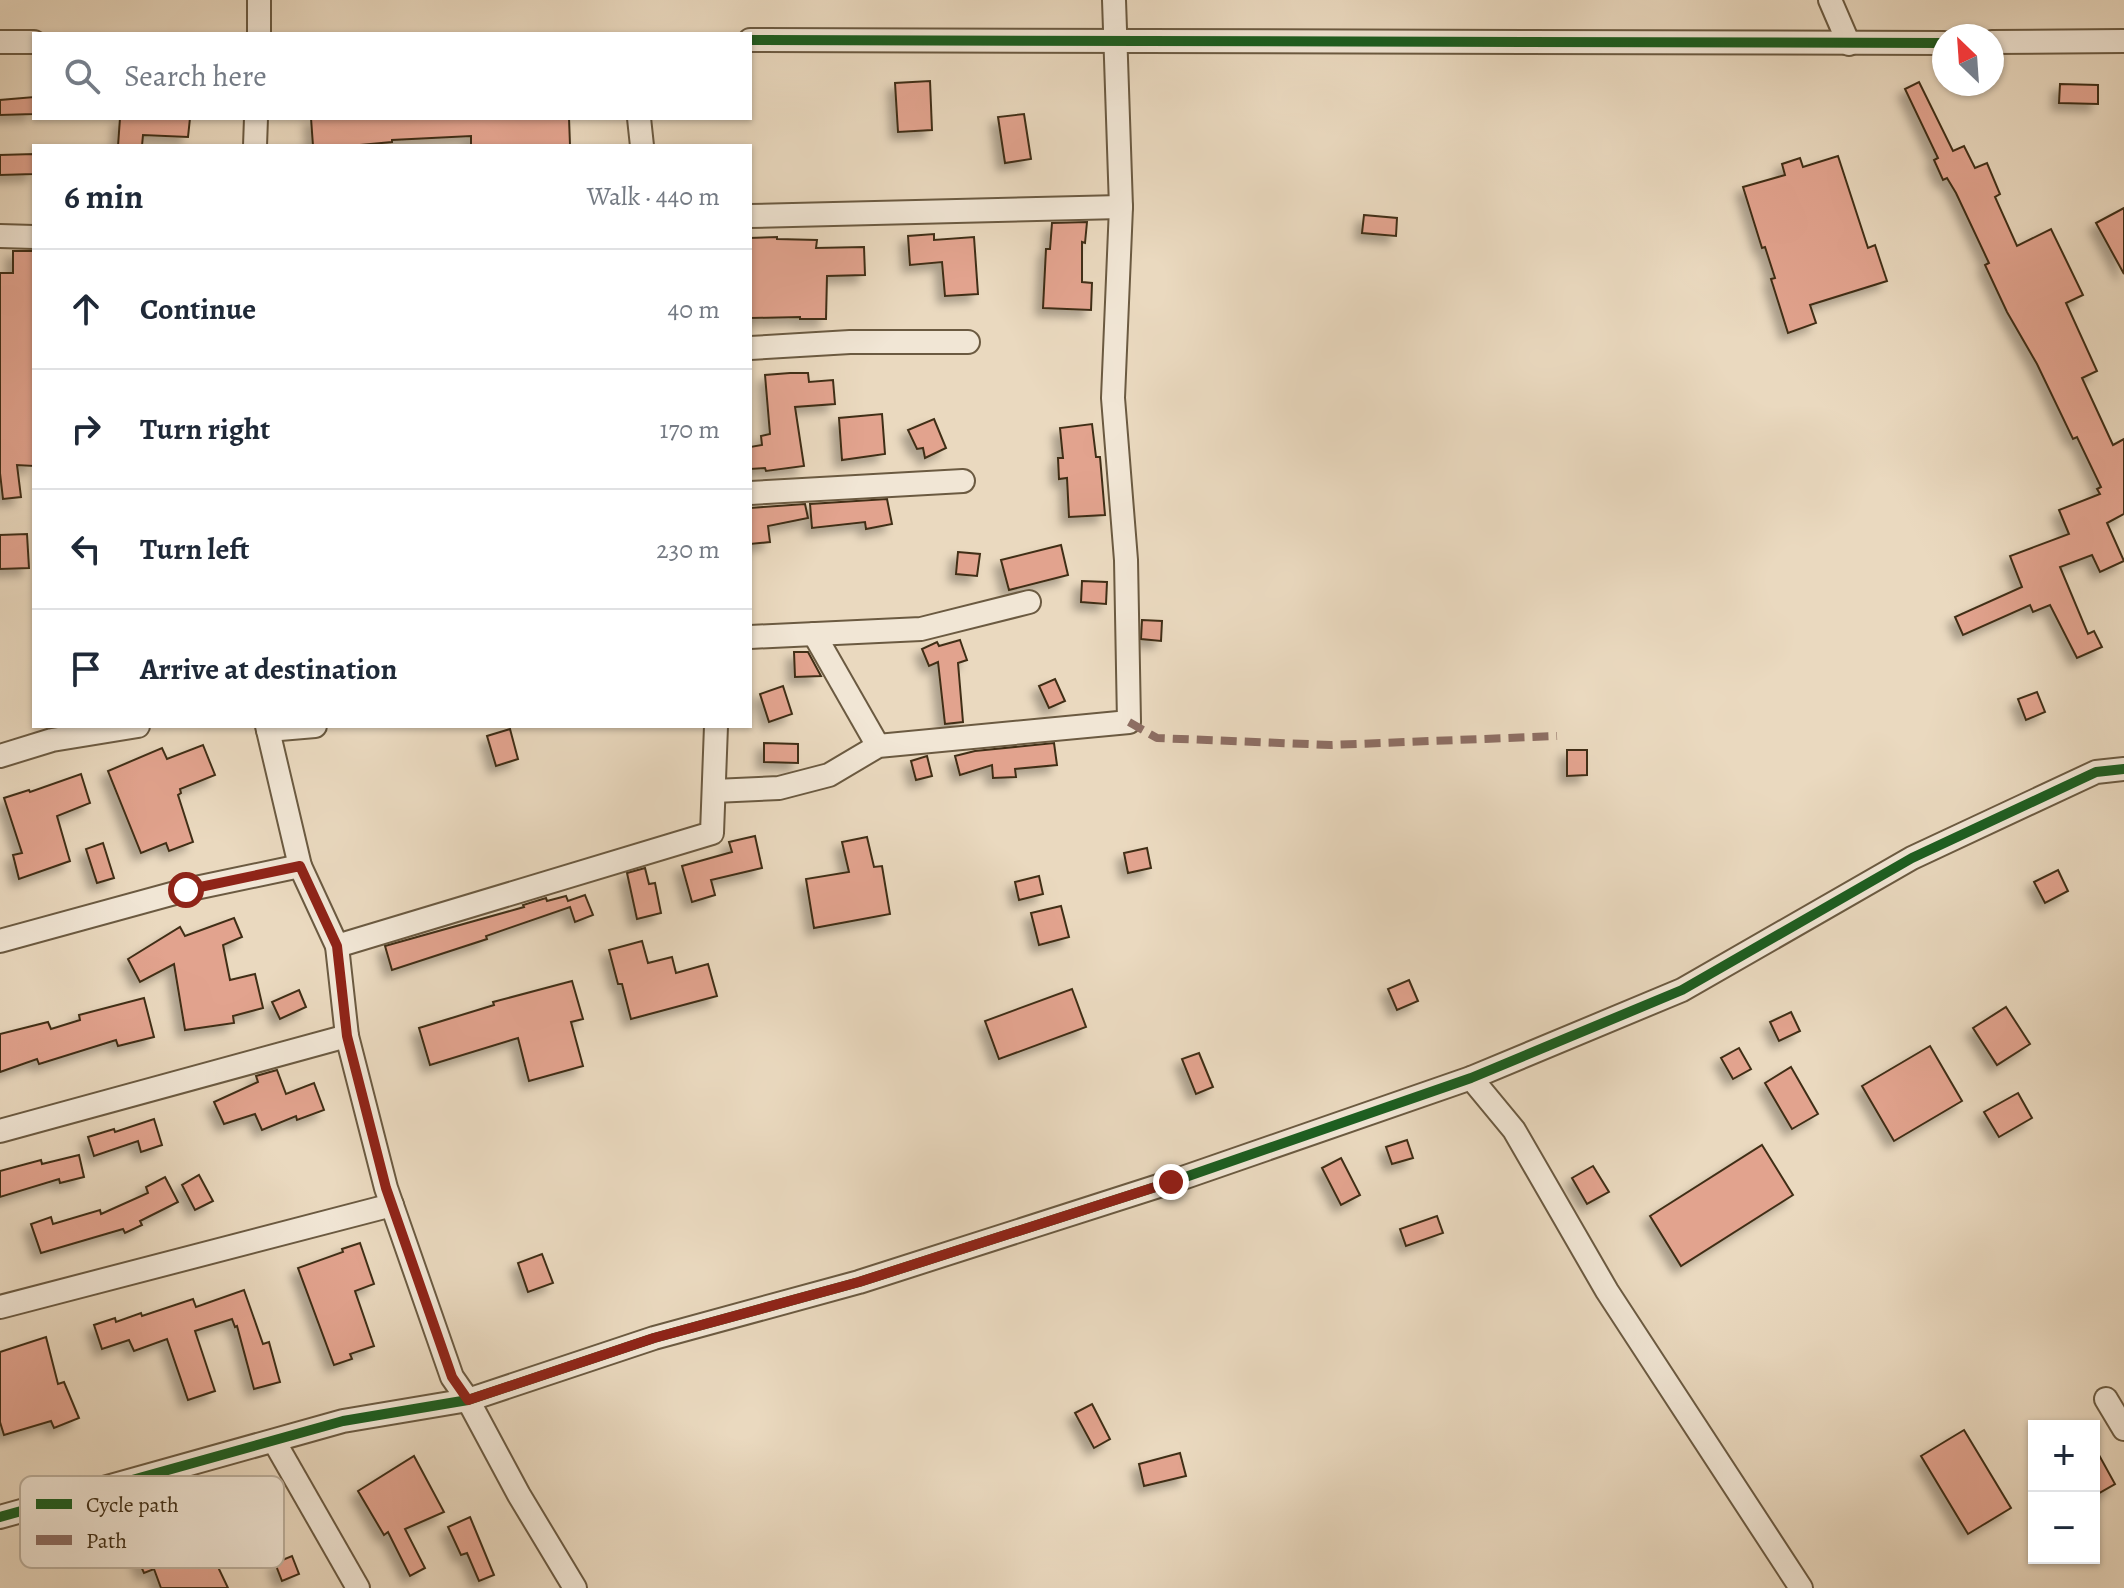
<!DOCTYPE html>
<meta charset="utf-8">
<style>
:root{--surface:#fff;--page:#f2f2f3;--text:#1f2937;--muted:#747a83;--line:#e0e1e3}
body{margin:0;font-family:Alegreya,serif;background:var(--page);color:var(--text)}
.controls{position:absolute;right:24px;bottom:24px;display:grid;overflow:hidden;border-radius:0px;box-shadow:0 2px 6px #0004}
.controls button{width:72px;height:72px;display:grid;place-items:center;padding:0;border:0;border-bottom:2px solid var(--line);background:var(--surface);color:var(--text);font:40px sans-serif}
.compass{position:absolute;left:1932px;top:24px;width:72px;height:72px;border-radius:50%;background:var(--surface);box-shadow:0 2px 6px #0004;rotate:335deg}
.stop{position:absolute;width:24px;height:24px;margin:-18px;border:6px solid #8f2418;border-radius:50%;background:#fff}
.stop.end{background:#8f2418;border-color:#fff;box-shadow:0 2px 8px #0008}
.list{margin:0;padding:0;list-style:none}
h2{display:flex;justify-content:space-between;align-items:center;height:104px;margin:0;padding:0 32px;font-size:34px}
h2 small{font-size:26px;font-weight:400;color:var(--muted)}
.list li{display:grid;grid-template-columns:52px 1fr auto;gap:24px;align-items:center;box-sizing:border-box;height:120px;padding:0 32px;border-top:2px solid var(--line)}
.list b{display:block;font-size:30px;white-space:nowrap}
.list em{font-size:26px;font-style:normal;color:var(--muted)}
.icon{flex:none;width:44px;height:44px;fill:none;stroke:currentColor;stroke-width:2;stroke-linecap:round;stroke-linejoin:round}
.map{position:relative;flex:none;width:2124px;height:1588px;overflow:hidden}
.search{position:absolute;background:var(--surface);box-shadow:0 2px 6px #0004;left:32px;top:32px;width:720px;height:88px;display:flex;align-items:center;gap:20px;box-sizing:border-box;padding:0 28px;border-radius:0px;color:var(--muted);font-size:30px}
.panel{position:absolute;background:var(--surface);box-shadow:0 2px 6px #0004;left:32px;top:144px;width:720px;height:584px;border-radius:0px}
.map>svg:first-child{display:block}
</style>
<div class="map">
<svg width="2124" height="1588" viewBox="0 0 2124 1588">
<defs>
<filter id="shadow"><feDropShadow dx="-7" dy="7" stdDeviation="4" flood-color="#0004"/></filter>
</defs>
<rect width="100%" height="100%" fill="#ead9bf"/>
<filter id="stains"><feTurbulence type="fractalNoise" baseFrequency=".0025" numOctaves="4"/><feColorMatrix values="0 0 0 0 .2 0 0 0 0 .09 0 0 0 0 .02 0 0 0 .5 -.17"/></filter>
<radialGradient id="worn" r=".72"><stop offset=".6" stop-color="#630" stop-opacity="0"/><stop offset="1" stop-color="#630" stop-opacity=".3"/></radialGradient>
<g fill="#e2a38e" stroke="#412f17" stroke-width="2" filter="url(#shadow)">
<polygon points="930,81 932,130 898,132 895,83"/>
<polygon points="1919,82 1953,151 1964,146 1975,168 1987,163 2000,194 1995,197 2017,246 2051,229 2083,295 2066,303 2097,371 2082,378 2113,445 2124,439 2124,514 2107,523 2124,561 2100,572 2092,555 2060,567 2088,634 2094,631 2102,647 2077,658 2050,605 2033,612 2030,605 1963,635 1955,617 2022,587 2010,556 2069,534 2059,510 2100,494 2097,489 2101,487 2077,437 2073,439 2037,364 2007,312 1985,265 1989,263 1956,193 1947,178 1943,180 1934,160 1938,158 1905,89"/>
<polygon points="2060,84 2098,85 2098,104 2059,103"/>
<polygon points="34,97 34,114 0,115 0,100"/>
<polygon points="1024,114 1031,159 1005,163 998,117"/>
<polygon points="120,118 190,118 188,137 143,135 142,146 118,146"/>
<polygon points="311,118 569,118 570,145 471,146 471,136 392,140 392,142 349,146 313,146"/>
<polygon points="34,154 34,174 0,175 0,155"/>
<polygon points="1838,156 1868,248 1875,245 1887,281 1810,305 1816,323 1788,333 1771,279 1775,278 1765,247 1762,248 1743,187 1785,175 1782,164 1800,158 1803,167"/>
<polygon points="2124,208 2124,274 2096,223"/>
<polygon points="1364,215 1397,218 1396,236 1362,233"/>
<polygon points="1087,222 1085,243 1082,242 1082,282 1092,283 1091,310 1043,308 1046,249 1050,249 1052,223"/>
<polygon points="934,234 934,240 974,237 978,294 945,296 942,262 910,265 908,236"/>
<polygon points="777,237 777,239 817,240 816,248 864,247 865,275 827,276 826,319 800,319 800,317 751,318 750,238"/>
<polygon points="13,251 34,251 34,466 17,465 21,497 3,499 0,473 0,273 13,273"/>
<polygon points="790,373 808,373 809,382 833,380 835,404 795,407 804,466 766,471 765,468 750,469 750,447 762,445 761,436 770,434 765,375"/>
<polygon points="882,414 885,454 842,460 839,418"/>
<polygon points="934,419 946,448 925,458 923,448 917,449 908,430"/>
<polygon points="1092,424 1096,457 1100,457 1105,515 1069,517 1067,478 1059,479 1058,458 1063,458 1060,428"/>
<polygon points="887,499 892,524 866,529 865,522 812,528 810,504"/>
<polygon points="805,504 808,518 768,526 770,542 750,544 750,508"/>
<polygon points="27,534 29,568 0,569 0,535"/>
<polygon points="1061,545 1068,575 1009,590 1001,560"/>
<polygon points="958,552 980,554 977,576 956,574"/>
<polygon points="1082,581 1107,582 1106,604 1081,602"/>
<polygon points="1142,620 1162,621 1161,641 1141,639"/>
<polygon points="960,640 967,660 958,663 963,722 945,724 938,662 929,666 922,649 937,642 939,646"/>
<polygon points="794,652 808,652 821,676 795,677"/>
<polygon points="1055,679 1065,701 1049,708 1039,686"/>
<polygon points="783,686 792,714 769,722 760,694"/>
<polygon points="2037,692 2045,712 2026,720 2018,699"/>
<polygon points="510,729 518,759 496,766 487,736"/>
<polygon points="764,743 798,744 798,763 764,762"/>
<polygon points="1054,743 1057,765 1015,769 1016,777 993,778 992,765 960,775 955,756 975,751"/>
<polygon points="203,745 215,775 180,789 181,793 178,795 193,842 169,851 166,843 141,853 108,771 162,748 167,759"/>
<polygon points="1567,750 1587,750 1587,775 1567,776"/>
<polygon points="927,756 932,776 916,780 911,761"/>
<polygon points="81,774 90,803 57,816 70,861 19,879 13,855 22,853 4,798 29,790 30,792"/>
<polygon points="755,836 762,868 711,880 715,895 692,902 682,866 732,852 729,842"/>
<polygon points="867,837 874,867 882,866 890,914 814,928 806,879 849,872 842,842"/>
<polygon points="103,843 114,878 97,883 86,849"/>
<polygon points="1147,848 1151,868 1128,873 1124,853"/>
<polygon points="645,868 649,884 655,883 661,913 637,919 627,873"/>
<polygon points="2058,870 2068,891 2045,903 2034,882"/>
<polygon points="1039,876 1043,894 1019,900 1015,882"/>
<polygon points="585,895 593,915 575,922 570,907 486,936 487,939 392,970 385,946 524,907 523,905 546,898 547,901 566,896 568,901"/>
<polygon points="1061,906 1069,937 1039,945 1031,913"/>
<polygon points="234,918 242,937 223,945 230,980 255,974 263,1008 233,1016 234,1023 185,1030 174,964 140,982 128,959 180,927 185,936"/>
<polygon points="642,941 648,963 672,957 676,973 708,964 717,996 631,1019 622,984 618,984 609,950"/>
<polygon points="1409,980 1418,1001 1397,1010 1388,989"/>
<polygon points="572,981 583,1019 571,1022 583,1066 529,1081 518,1038 430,1065 419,1028 494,1005 493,1002"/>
<polygon points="1072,989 1086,1027 999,1059 985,1021"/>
<polygon points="299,990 306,1007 280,1019 272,1002"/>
<polygon points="144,998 154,1037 118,1046 116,1040 39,1064 37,1059 0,1072 0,1034 48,1022 51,1029 80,1020 79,1015"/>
<polygon points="2006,1007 2030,1044 1997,1065 1973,1028"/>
<polygon points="1791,1012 1800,1031 1779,1041 1770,1022"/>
<polygon points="1930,1046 1962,1101 1894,1141 1862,1086"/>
<polygon points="1739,1048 1751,1069 1733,1079 1721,1058"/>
<polygon points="1199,1053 1213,1087 1196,1094 1182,1059"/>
<polygon points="1791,1067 1818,1114 1792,1129 1765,1083"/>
<polygon points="277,1070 286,1094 314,1083 324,1110 297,1120 296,1116 262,1130 255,1114 224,1124 214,1102 258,1082 256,1076"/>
<polygon points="2018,1093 2032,1118 1999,1137 1984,1112"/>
<polygon points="154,1119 162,1145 141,1152 138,1141 94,1156 88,1137 114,1129 115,1132"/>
<polygon points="1407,1140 1413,1158 1392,1164 1386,1147"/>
<polygon points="1762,1145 1793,1195 1681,1266 1650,1216"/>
<polygon points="79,1155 84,1177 60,1183 59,1179 0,1197 0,1171 41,1160 42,1164"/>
<polygon points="1341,1158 1360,1195 1341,1205 1322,1168"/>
<polygon points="1593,1166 1609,1192 1587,1204 1572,1178"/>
<polygon points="199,1175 213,1201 195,1210 182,1185"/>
<polygon points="165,1177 178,1202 140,1221 142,1225 125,1233 123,1229 41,1253 31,1224 51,1217 53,1224 100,1210 101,1214 148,1193 146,1187"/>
<polygon points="1437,1216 1443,1233 1406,1246 1400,1229"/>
<polygon points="360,1243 374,1284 355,1291 374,1346 350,1354 352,1359 334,1365 298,1268 343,1252 342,1249"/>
<polygon points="542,1254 553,1283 528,1292 518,1263"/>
<polygon points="244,1290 263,1344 269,1342 280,1382 254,1389 237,1326 235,1327 232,1319 195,1331 215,1391 188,1400 167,1339 134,1351 129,1340 102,1349 94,1325 115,1318 116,1322 141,1313 142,1316 193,1299 196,1307"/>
<polygon points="46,1337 58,1384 64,1382 79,1418 54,1428 51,1421 4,1435 0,1422 0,1352"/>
<polygon points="1092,1404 1110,1439 1094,1448 1075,1413"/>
<polygon points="1964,1430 2011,1508 1968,1534 1921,1456"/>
<polygon points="2094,1446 2115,1484 2094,1496"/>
<polygon points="1180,1453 1186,1476 1144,1486 1139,1464"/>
<polygon points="414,1456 444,1512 405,1529 425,1568 410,1576 388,1532 384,1535 358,1491"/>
<polygon points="200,1512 212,1547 209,1548 228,1588 161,1588 154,1569 144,1573 130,1542 160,1527"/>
<polygon points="470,1517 494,1575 479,1581 467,1553 461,1555 448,1527"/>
<polygon points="292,1556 299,1574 282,1581 275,1563"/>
</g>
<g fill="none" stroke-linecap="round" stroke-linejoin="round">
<g stroke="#6b5a41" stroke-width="26">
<g id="minor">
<polyline points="259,0 259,34"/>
<polyline points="1830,0 1849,44"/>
<polyline points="750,40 1944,43"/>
<polyline points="0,42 34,42"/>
<polyline points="1992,42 2124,41"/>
<polyline points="639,118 642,146"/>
<polyline points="255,146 256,118"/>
<polyline points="750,216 1121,207"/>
<polyline points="0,236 34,237"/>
<polyline points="750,348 850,342 968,342"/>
<polyline points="750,493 963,481"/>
<polyline points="814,634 878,746"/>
<polyline points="750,637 921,629 1029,602"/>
<polyline points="267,726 300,866 337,946 347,1036 386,1188 452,1377 468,1400 519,1495 575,1588"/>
<polyline points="268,730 315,726"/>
<polyline points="0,756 52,740 138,726"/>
<polyline points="714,791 779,788 829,775 878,746 1129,722 1126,560 1113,398 1121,207 1114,0"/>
<polyline points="0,941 186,890 300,866"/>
<polyline points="337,946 712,833 716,726"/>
<polyline points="1471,1078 1514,1130 1607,1291 1801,1588"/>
<polyline points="0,1131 347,1036"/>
<polyline points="0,1307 392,1205"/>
<polyline points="2106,1399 2124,1429"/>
<polyline points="274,1441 358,1588"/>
<polyline points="0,1517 343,1421 468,1400 654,1338 859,1282 1171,1182 1471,1078 1682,990 1912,858 2096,772 2124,769"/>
</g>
</g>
<use href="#minor" stroke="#f1e6d5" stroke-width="22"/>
<polyline stroke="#8d6e63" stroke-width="8" stroke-dasharray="16 8" stroke-linecap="butt" points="1129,722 1157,738 1331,745 1557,736"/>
<g stroke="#f1e6d5" stroke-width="15">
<g id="cycleway">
<polyline points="750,40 1944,43"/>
<polyline points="0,1517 343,1421 468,1400 654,1338 859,1282 1171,1182 1471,1078 1682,990 1912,858 2096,772 2124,769"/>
</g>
</g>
<use href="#cycleway" stroke="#1b5e20" stroke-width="10"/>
</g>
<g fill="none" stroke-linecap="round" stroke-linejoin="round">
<polyline stroke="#8f2418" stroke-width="10" points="186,890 300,866 337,946 347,1036 386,1188 452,1377 468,1400 654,1338 859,1282 1171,1182"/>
</g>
<rect x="20" y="1476" width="264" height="92" rx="12" fill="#f1e6d5" stroke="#bcaf9c" stroke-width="2"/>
<rect x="36" y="1499" width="36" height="10" fill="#1b5e20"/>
<rect x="36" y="1535" width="36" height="10" fill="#8d6e63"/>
<g font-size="22" fill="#412f17">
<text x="86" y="1512">Cycle path</text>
<text x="86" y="1548">Path</text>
</g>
<rect width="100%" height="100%" filter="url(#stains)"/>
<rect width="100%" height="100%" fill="url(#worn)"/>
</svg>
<div class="controls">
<button>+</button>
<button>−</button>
</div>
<svg class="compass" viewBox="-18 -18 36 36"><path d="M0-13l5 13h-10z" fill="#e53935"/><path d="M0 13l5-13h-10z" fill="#747a83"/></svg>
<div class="stop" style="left:186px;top:890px"></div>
<div class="stop end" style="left:1171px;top:1182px"></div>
<div class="search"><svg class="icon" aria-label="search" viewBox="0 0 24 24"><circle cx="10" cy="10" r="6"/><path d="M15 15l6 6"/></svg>Search here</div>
<section class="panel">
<h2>6 min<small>Walk · 440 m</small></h2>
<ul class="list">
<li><svg class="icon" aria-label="ahead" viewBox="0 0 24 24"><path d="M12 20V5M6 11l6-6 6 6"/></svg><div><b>Continue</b></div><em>40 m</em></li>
<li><svg class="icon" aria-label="right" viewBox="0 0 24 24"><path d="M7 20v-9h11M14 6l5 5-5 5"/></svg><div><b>Turn right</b></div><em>170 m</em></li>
<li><svg class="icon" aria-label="left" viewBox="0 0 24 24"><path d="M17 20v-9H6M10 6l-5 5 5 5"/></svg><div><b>Turn left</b></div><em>230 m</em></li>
<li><svg class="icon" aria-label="arrive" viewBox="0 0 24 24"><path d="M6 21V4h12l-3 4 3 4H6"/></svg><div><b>Arrive at destination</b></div></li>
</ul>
</section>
</div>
